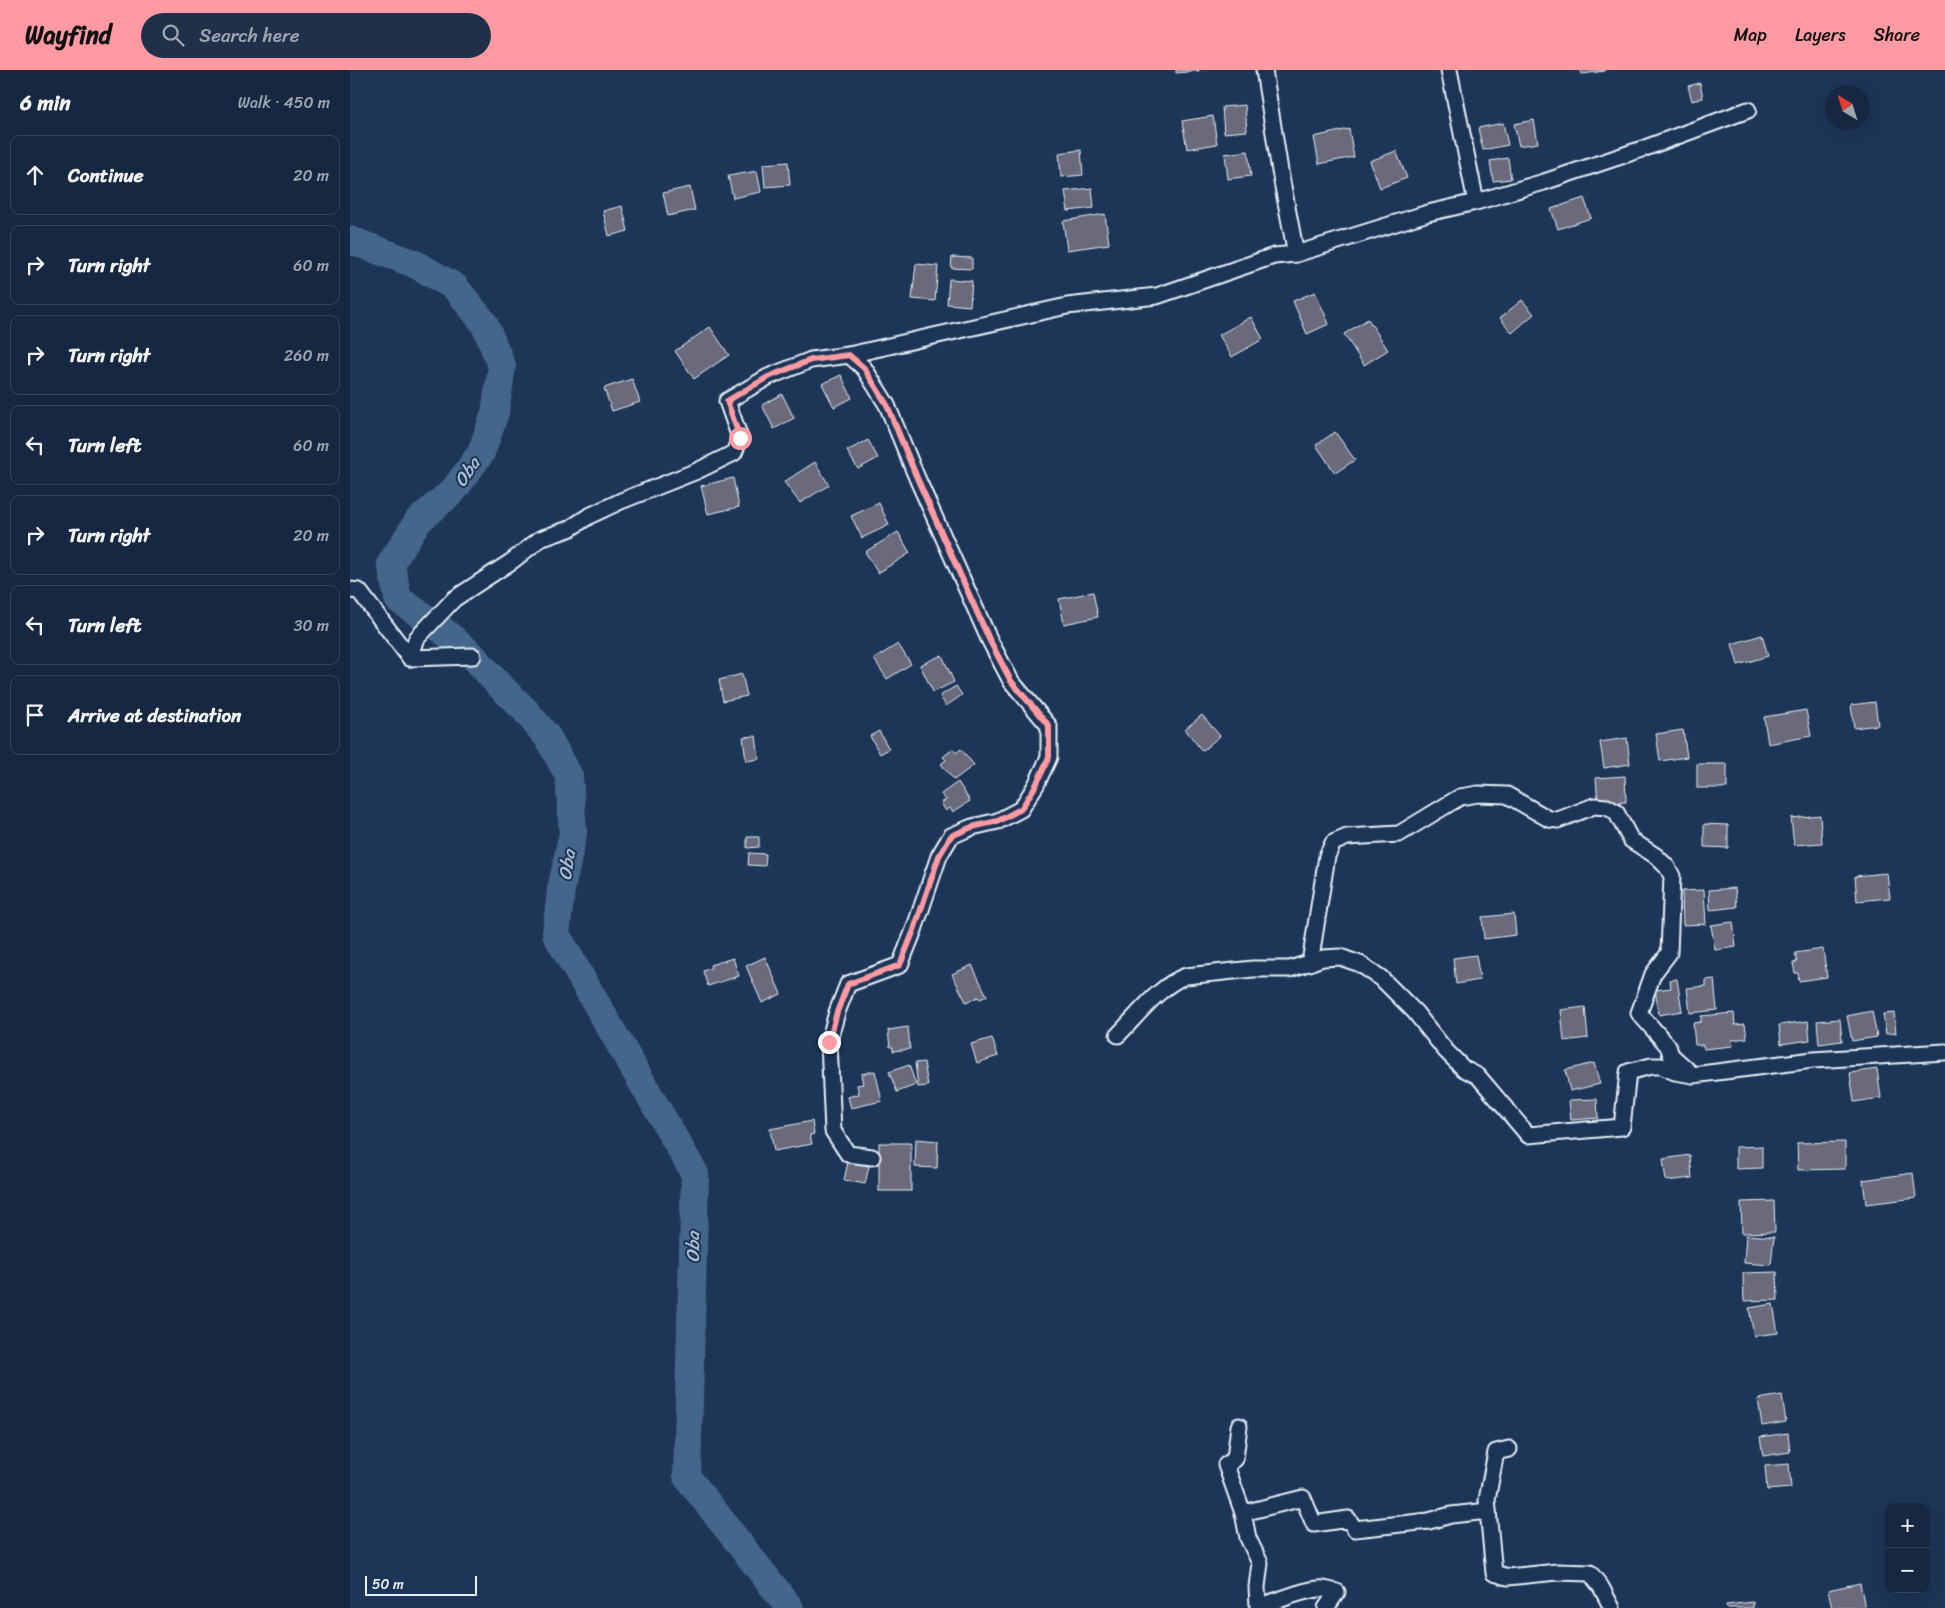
<!DOCTYPE html>
<meta charset="utf-8">
<style>
:root{--surface:#162841;--page:#1f3048;--text:#f1f3f6;--muted:#9ea6b1;--line:#35445a;--accent:#ff9aa2}
body{margin:0;font-family:Sriracha,sans-serif;background:var(--page);color:var(--text)}
.controls{position:absolute;right:15px;bottom:15px;display:grid;overflow:hidden;border-radius:10px;box-shadow:0 5px 20px #0002}
.controls button{width:45px;height:45px;display:grid;place-items:center;padding:0;border:0;border-bottom:1px solid var(--line);background:var(--surface);color:var(--text);font:25px sans-serif}
.compass{position:absolute;left:1475px;top:15px;width:45px;height:45px;border-radius:50%;background:var(--surface);box-shadow:0 5px 20px #0002;rotate:322deg}
.scale{position:absolute;left:15px;bottom:12px;width:112px;box-sizing:border-box;padding-left:5px;border:2px solid #e8f1f8;border-top:0;font-size:14px;line-height:18px;white-space:nowrap;color:#e8f1f8;-webkit-text-stroke:4px #1d3557;paint-order:stroke}
.stop{position:absolute;width:15px;height:15px;margin:-11px;border:4px solid #ff9aa2;border-radius:50%;background:#fff}
.stop.end{background:#ff9aa2;border-color:#fff;box-shadow:0 1px 5px #0008}
.list{margin:0;padding:0;list-style:none}
h2{display:flex;justify-content:space-between;align-items:center;height:65px;margin:0;padding:0 20px;font-size:21px}
h2 small{font-size:16px;font-weight:400;color:var(--muted)}
.list li{display:grid;grid-template-columns:32px 1fr auto;gap:15px;align-items:center;box-sizing:border-box;height:80px;margin:0 10px 10px;padding:0 10px;border:1px solid var(--line);border-radius:10px}
.list b{display:block;font-size:19px;white-space:nowrap}
.list em{font-size:16px;font-style:normal;color:var(--muted)}
.icon{flex:none;width:28px;height:28px;fill:none;stroke:currentColor;stroke-width:2;stroke-linecap:round;stroke-linejoin:round}
.map{position:relative;flex:none;width:1595px;height:1538px;overflow:hidden}
header{display:flex;align-items:center;gap:30px;box-sizing:border-box;height:70px;padding:0 25px;background:var(--accent);color:#111}
header strong{font-size:24px}
nav{display:flex;gap:28px;margin-inline-start:auto;font-size:18px}
.search{width:350px;height:45px;background:var(--page);display:flex;align-items:center;gap:12px;box-sizing:border-box;padding:0 18px;border-radius:28px;color:var(--muted);font-size:19px}
main{display:flex}
aside{flex:1;background:var(--surface)}
.map>svg:first-child{display:block}
</style>
<header>
<strong>Wayfind</strong>
<div class="search"><svg class="icon" aria-label="search" viewBox="0 0 24 24"><circle cx="10" cy="10" r="6"/><path d="M15 15l6 6"/></svg>Search here</div>
<nav><a>Map</a><a>Layers</a><a>Share</a></nav>
</header>
<main>
<aside>
<h2>6 min<small>Walk · 450 m</small></h2>
<ul class="list">
<li><svg class="icon" aria-label="ahead" viewBox="0 0 24 24"><path d="M12 20V5M6 11l6-6 6 6"/></svg><div><b>Continue</b></div><em>20 m</em></li>
<li><svg class="icon" aria-label="right" viewBox="0 0 24 24"><path d="M7 20v-9h11M14 6l5 5-5 5"/></svg><div><b>Turn right</b></div><em>60 m</em></li>
<li><svg class="icon" aria-label="right" viewBox="0 0 24 24"><path d="M7 20v-9h11M14 6l5 5-5 5"/></svg><div><b>Turn right</b></div><em>260 m</em></li>
<li><svg class="icon" aria-label="left" viewBox="0 0 24 24"><path d="M17 20v-9H6M10 6l-5 5 5 5"/></svg><div><b>Turn left</b></div><em>60 m</em></li>
<li><svg class="icon" aria-label="right" viewBox="0 0 24 24"><path d="M7 20v-9h11M14 6l5 5-5 5"/></svg><div><b>Turn right</b></div><em>20 m</em></li>
<li><svg class="icon" aria-label="left" viewBox="0 0 24 24"><path d="M17 20v-9H6M10 6l-5 5 5 5"/></svg><div><b>Turn left</b></div><em>30 m</em></li>
<li><svg class="icon" aria-label="arrive" viewBox="0 0 24 24"><path d="M6 21V4h12l-3 4 3 4H6"/></svg><div><b>Arrive at destination</b></div></li>
</ul>
</aside>
<div class="map">
<svg width="1595" height="1538" viewBox="0 0 1595 1538">
<rect width="100%" height="100%" fill="#1d3557"/>
<filter id="ink" filterUnits="userSpaceOnUse"><feTurbulence type="fractalNoise" baseFrequency=".02" numOctaves="2"/><feDisplacementMap in="SourceGraphic" scale="10" xChannelSelector="R" yChannelSelector="G"/><feConvolveMatrix kernelMatrix="1 2 1 2 8 2 1 2 1" color-interpolation-filters="sRGB"/></filter>
<g filter="url(#ink)">
<g fill="none" stroke-linecap="round" stroke-linejoin="round">
<polyline stroke="#45668b" stroke-width="28" points="0,170 65,194 105,217 134,253 152,296 145,343 131,383 103,421 68,451 41,493 48,529 91,559 123,586 147,613 175,640 198,668 219,706 223,763 211,820 206,864 345,1104 337,1407 440,1538"/>
</g>
<g fill="#6a6a7a" stroke="#e8f1f8">
<polygon points="826,0 849,0 849,1 826,3"/>
<polygon points="1231,0 1255,0 1255,1 1232,4"/>
<polygon points="1350,13 1353,28 1342,31 1338,16"/>
<polygon points="895,35 897,61 874,63 872,37"/>
<polygon points="863,46 867,74 837,79 832,51"/>
<polygon points="1184,50 1188,73 1169,76 1164,54"/>
<polygon points="1153,53 1158,75 1133,80 1128,58"/>
<polygon points="999,59 1004,87 969,94 964,67"/>
<polygon points="731,80 733,105 711,107 709,83"/>
<polygon points="898,81 901,106 878,109 875,84"/>
<polygon points="1046,81 1057,108 1030,118 1020,91"/>
<polygon points="1158,88 1161,109 1143,111 1140,91"/>
<polygon points="438,92 440,115 415,117 413,94"/>
<polygon points="407,101 411,122 383,128 378,106"/>
<polygon points="340,117 345,140 318,146 313,123"/>
<polygon points="742,118 744,138 718,141 715,121"/>
<polygon points="1234,128 1241,148 1208,159 1201,139"/>
<polygon points="272,136 278,161 259,166 253,141"/>
<polygon points="755,144 759,174 717,180 713,151"/>
<polygon points="602,187 622,188 622,199 601,198"/>
<polygon points="566,194 588,196 585,231 562,229"/>
<polygon points="599,209 622,211 620,236 597,234"/>
<polygon points="965,222 979,254 957,264 943,231"/>
<polygon points="1172,230 1184,244 1162,263 1150,248"/>
<polygon points="901,247 913,269 882,287 869,265"/>
<polygon points="1018,249 1038,280 1014,295 994,264"/>
<polygon points="360,257 379,285 344,309 325,281"/>
<polygon points="491,305 502,328 484,337 472,314"/>
<polygon points="282,309 290,332 262,341 254,318"/>
<polygon points="432,324 444,348 424,359 412,335"/>
<polygon points="985,362 1005,390 985,403 966,375"/>
<polygon points="518,370 528,388 508,399 497,381"/>
<polygon points="465,392 479,415 450,433 434,412"/>
<polygon points="383,408 389,437 358,444 351,416"/>
<polygon points="529,433 539,455 512,468 501,446"/>
<polygon points="548,462 560,483 528,503 515,482"/>
<polygon points="743,522 748,547 714,554 709,529"/>
<polygon points="1412,565 1418,586 1388,595 1382,574"/>
<polygon points="548,574 561,594 537,609 524,589"/>
<polygon points="592,585 604,612 583,622 570,595"/>
<polygon points="392,604 397,626 373,631 369,610"/>
<polygon points="606,616 612,625 596,636 590,626"/>
<polygon points="1525,632 1528,655 1504,658 1501,635"/>
<polygon points="1456,640 1461,666 1418,674 1414,647"/>
<polygon points="852,645 870,666 852,681 835,659"/>
<polygon points="1333,660 1337,687 1310,691 1306,664"/>
<polygon points="529,661 539,679 530,684 520,666"/>
<polygon points="406,666 409,689 396,691 393,667"/>
<polygon points="1277,668 1280,694 1254,698 1250,672"/>
<polygon points="603,679 606,683 611,679 624,695 604,710 591,694 596,690 593,687"/>
<rect x="1347" y="694" width="30" height="24"/>
<polygon points="1275,706 1276,732 1248,734 1246,708"/>
<polygon points="608,712 620,731 603,742 600,738 596,741 591,733 596,730 591,724"/>
<polygon points="1470,745 1472,773 1444,775 1441,748"/>
<polygon points="1354,754 1378,755 1378,778 1354,777"/>
<polygon points="397,767 409,767 409,777 397,778"/>
<polygon points="399,783 416,784 415,796 398,795"/>
<polygon points="1537,803 1540,828 1507,831 1505,806"/>
<polygon points="1385,818 1387,837 1360,840 1359,820"/>
<polygon points="1354,820 1356,854 1333,855 1332,821"/>
<polygon points="1164,844 1166,865 1134,869 1132,847"/>
<polygon points="1383,852 1386,877 1365,880 1361,855"/>
<polygon points="1473,879 1477,907 1449,911 1448,903 1445,903 1443,893 1447,892 1445,883"/>
<polygon points="1126,885 1130,910 1106,914 1103,888"/>
<polygon points="415,887 431,924 412,933 396,896"/>
<polygon points="383,888 389,906 358,916 353,901 361,898 360,895"/>
<polygon points="622,895 637,926 630,929 628,927 616,932 602,904"/>
<polygon points="1327,909 1332,941 1309,945 1305,920 1321,918 1320,910"/>
<polygon points="1364,909 1367,940 1340,943 1337,918 1356,916 1356,910"/>
<polygon points="1235,937 1238,968 1214,971 1211,940"/>
<polygon points="1522,941 1527,967 1502,971 1497,946"/>
<polygon points="1384,943 1385,955 1395,954 1397,968 1382,970 1383,976 1354,979 1353,975 1345,975 1343,953 1351,952 1351,946"/>
<polygon points="1544,943 1546,963 1536,964 1533,944"/>
<polygon points="1490,949 1492,971 1469,974 1467,951"/>
<polygon points="1458,951 1460,970 1431,974 1429,955"/>
<polygon points="558,957 560,979 543,981 543,977 540,977 538,960"/>
<polygon points="642,968 648,986 627,993 621,974"/>
<polygon points="574,992 578,1016 568,1017 565,993"/>
<polygon points="1244,993 1250,1014 1220,1021 1215,1000"/>
<polygon points="559,995 566,1015 547,1022 539,1002"/>
<polygon points="1527,999 1531,1028 1504,1032 1500,1003"/>
<polygon points="525,1001 532,1031 501,1038 498,1027 509,1024 507,1015 513,1014 511,1004"/>
<polygon points="1247,1029 1248,1048 1221,1050 1219,1030"/>
<polygon points="462,1051 464,1064 460,1065 462,1074 424,1081 420,1059"/>
<polygon points="566,1069 588,1071 587,1098 565,1097"/>
<polygon points="1495,1072 1495,1099 1448,1100 1447,1073"/>
<rect x="529" y="1073" width="32" height="48"/>
<polygon points="1412,1076 1412,1098 1386,1099 1386,1077"/>
<polygon points="1340,1085 1342,1108 1316,1111 1313,1089"/>
<polygon points="498,1092 519,1096 515,1114 494,1110"/>
<polygon points="1563,1103 1566,1128 1516,1134 1513,1110"/>
<polygon points="1424,1131 1425,1162 1392,1163 1391,1132"/>
<polygon points="1396,1165 1424,1167 1421,1195 1394,1193"/>
<polygon points="1427,1202 1428,1230 1394,1231 1393,1203"/>
<polygon points="1423,1234 1428,1263 1404,1266 1399,1238"/>
<polygon points="1432,1325 1436,1352 1412,1356 1408,1329"/>
<polygon points="1438,1363 1440,1382 1413,1386 1410,1367"/>
<polygon points="1439,1394 1441,1418 1417,1420 1415,1396"/>
<polygon points="1510,1513 1515,1538 1482,1538 1478,1520"/>
<polygon points="1403,1532 1403,1538 1377,1538 1376,1535"/>
</g>
<g fill="none" stroke-linecap="round" stroke-linejoin="round">
<g stroke="#e8f1f8" stroke-width="19">
<g id="street">
<polyline points="914,0 930,101 946,184"/>
<polyline points="1099,0 1126,132"/>
<polyline points="499,285 717,236 807,226 924,186 946,184 1078,143 1126,132 1194,112 1295,78 1398,40"/>
<polyline points="0,520 9,521 60,588 123,586"/>
<polyline points="60,588 67,568 104,529 162,491 190,469 219,459 239,446 271,431 347,401 384,383 390,368 377,331 418,307 461,290 499,285 514,298 537,335 567,408 639,569 661,611 699,656 699,687 686,715 671,739 648,751 622,757 601,766 589,786 564,860 550,895 498,914 487,942 479,972 483,1061 498,1084 522,1087"/>
<polyline points="960,893 977,786 983,773 997,767 1049,764 1110,727 1128,724 1157,725 1199,749 1208,750 1244,736 1257,737 1266,742 1281,770 1306,786 1317,797 1322,806 1319,883 1303,904 1289,943 1318,976 1321,985 1343,1005"/>
<path d="M768,965C787,946 810,915 836,906L903,899H940L973,888L990,887L1010,894L1031,908L1065,942L1096,981L1114,999L1128,1006L1178,1065L1272,1057L1278,1002L1301,996H1311L1325,1002L1343,1005L1463,990L1595,982"/>
<path d="M889,1356L885,1389L876,1395L893,1443L898,1468L910,1493L907,1517L908,1536C928,1532 947,1521 968,1519C974,1518 981,1521 987,1522L976,1538"/>
<polyline points="1159,1379 1146,1382 1137,1430 1144,1503 1158,1507 1207,1502 1240,1503 1251,1517 1262,1538"/>
<polyline points="893,1443 953,1428 964,1454 998,1449 1005,1459 1079,1451 1101,1445 1138,1441"/>
</g>
</g>
<use href="#street" stroke="#1d3557" stroke-width="15"/>
</g>
</g>
<g fill="none" stroke-linecap="round" stroke-linejoin="round" filter="url(#ink)">
<polyline stroke="#ff9aa2" stroke-width="6" points="390,368 377,331 418,307 461,290 499,285 514,298 537,335 567,408 639,569 661,611 699,656 699,687 686,715 671,739 648,751 622,757 601,766 589,786 564,860 550,895 498,914 487,942 479,972"/>
</g>
<g text-anchor="middle" dominant-baseline="central" stroke-width="4" stroke-linejoin="round" paint-order="stroke">
<g font-size="18" font-style="italic" fill="#afc0d2" stroke="#1d3557">
<text transform="translate(117 402) rotate(-55)">Oba</text>
<text transform="translate(217 795) rotate(-81)">Oba</text>
<text transform="translate(343 1177) rotate(-89)">Oba</text>
</g>
</g>
</svg>
<div class="controls">
<button>+</button>
<button>−</button>
</div>
<svg class="compass" viewBox="-18 -18 36 36"><path d="M0-13l5 13h-10z" fill="#e53935"/><path d="M0 13l5-13h-10z" fill="#9ea6b1"/></svg>
<div class="scale">50 m</div>
<div class="stop" style="left:390px;top:368px"></div>
<div class="stop end" style="left:479px;top:972px"></div>
</div>
</main>
